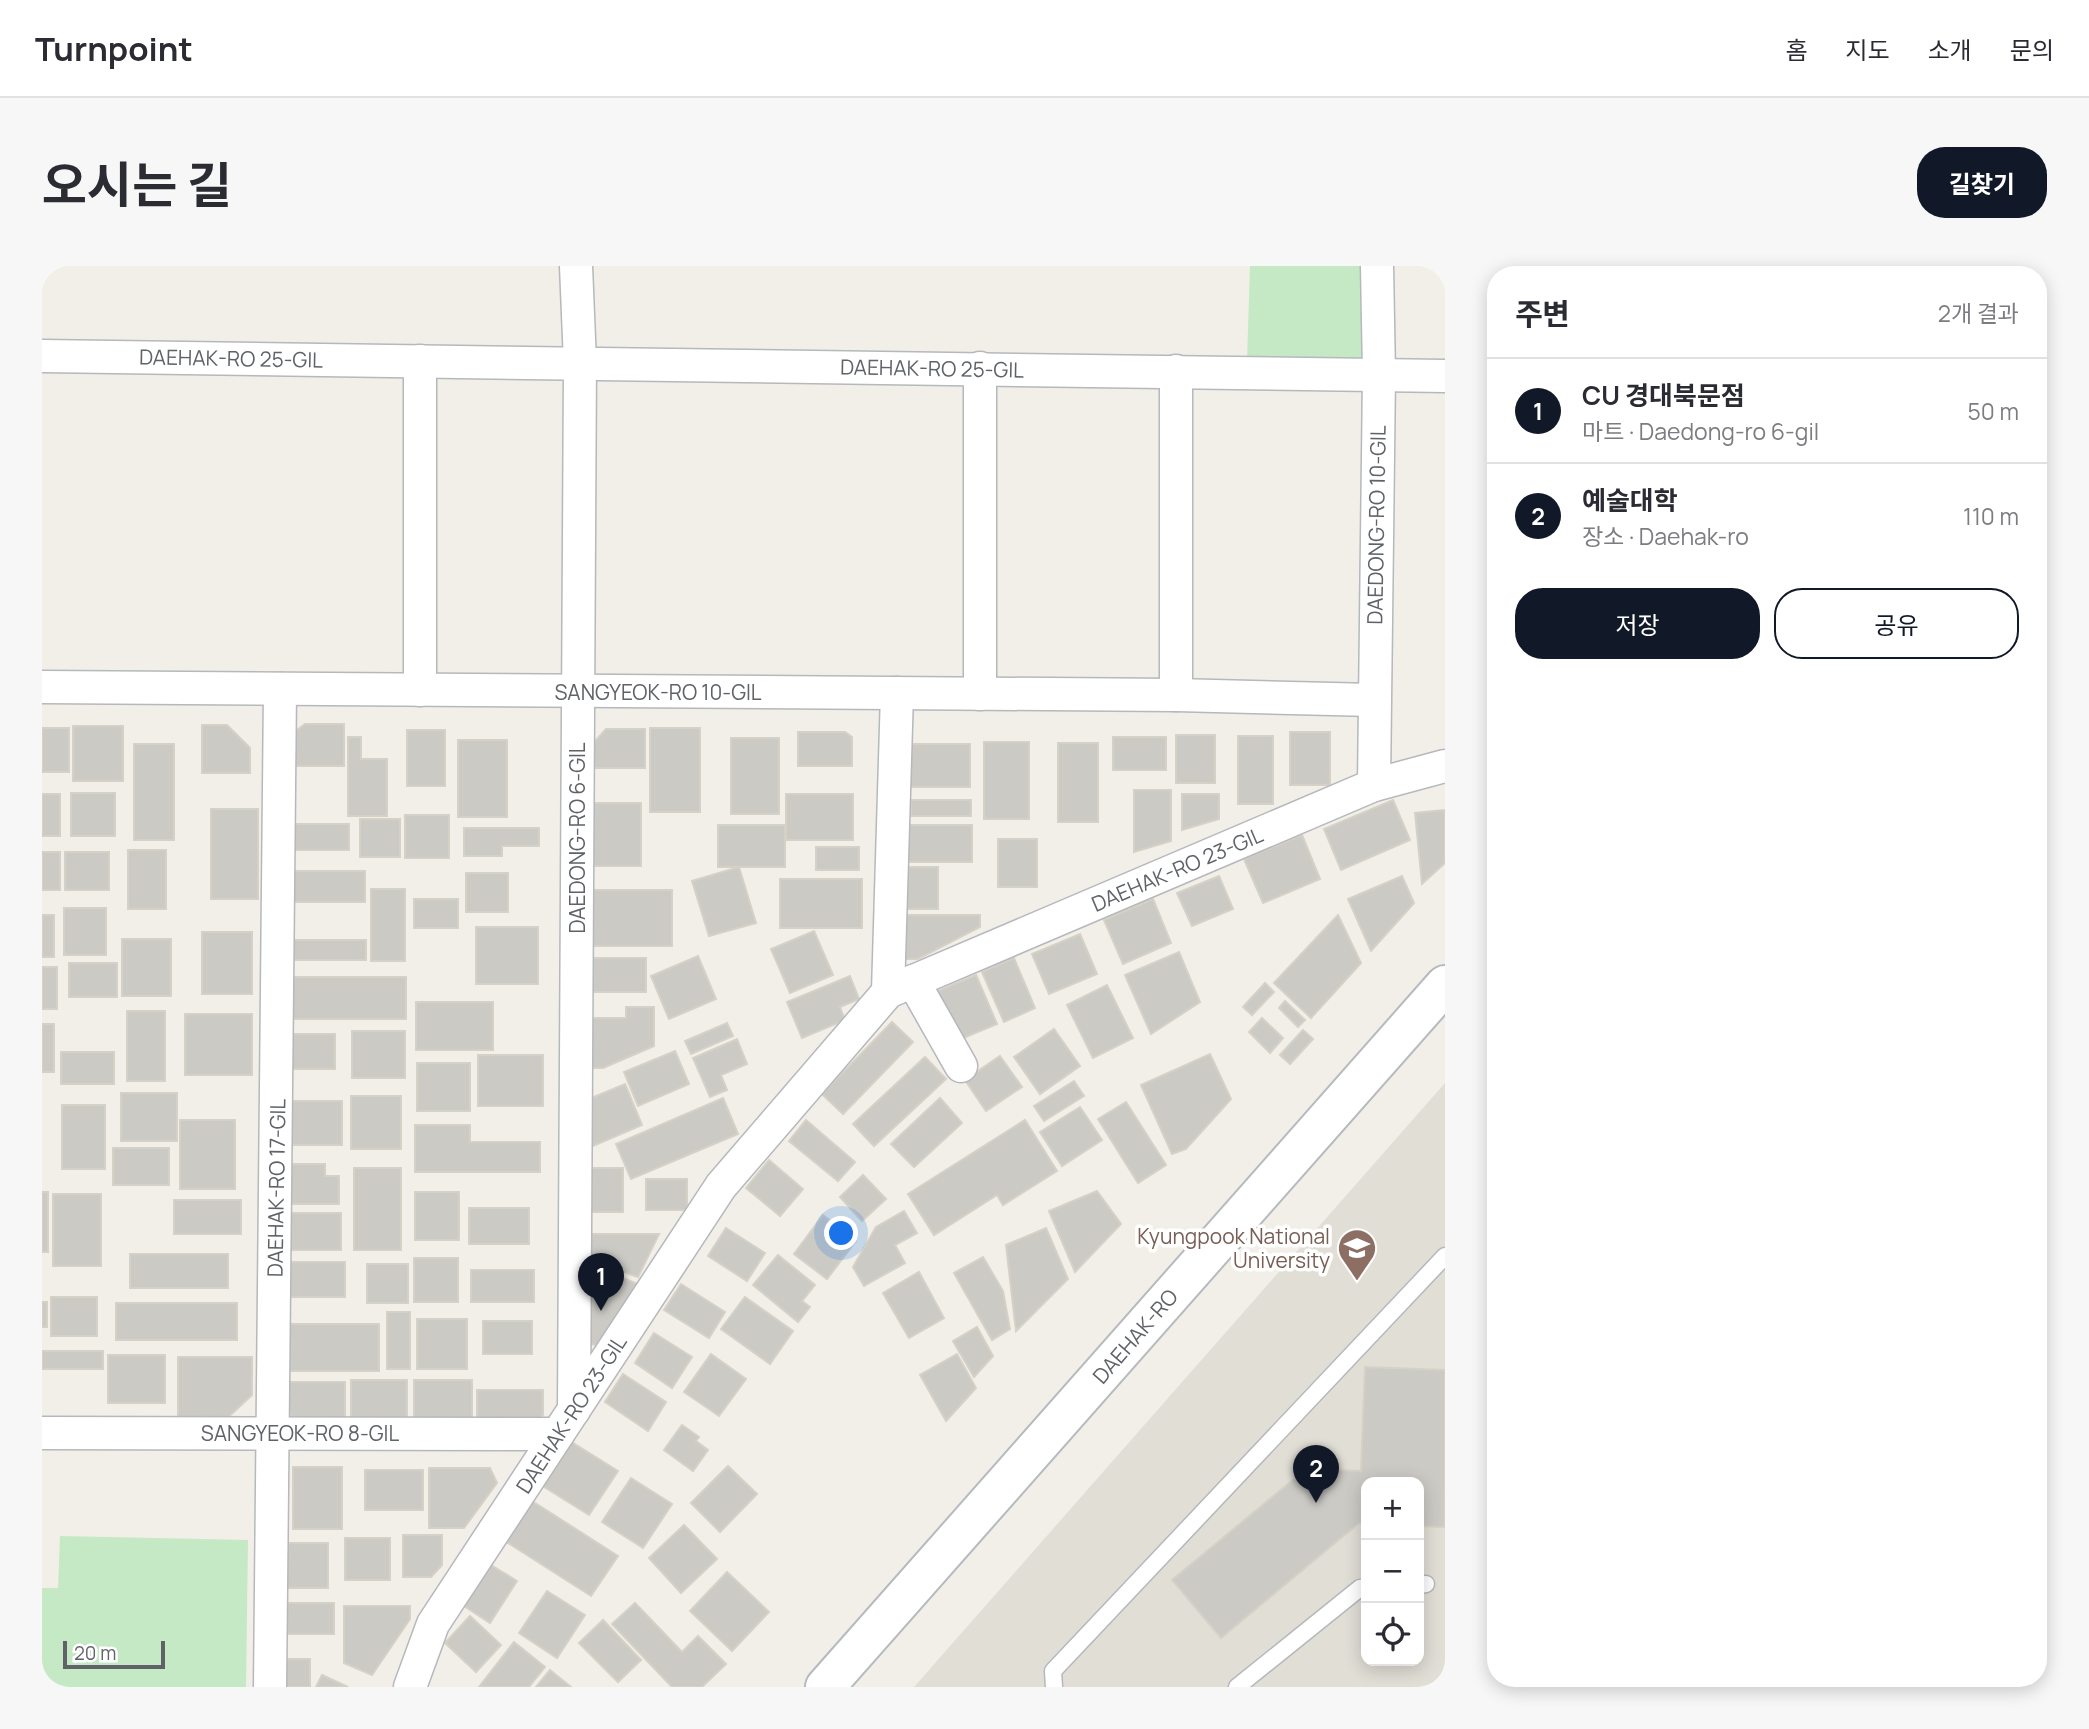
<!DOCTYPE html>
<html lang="ko">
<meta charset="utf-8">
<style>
:root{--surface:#fff;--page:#f7f7f7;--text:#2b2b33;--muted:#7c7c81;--line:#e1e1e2;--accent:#111827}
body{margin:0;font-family:Manrope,"Noto Sans KR",sans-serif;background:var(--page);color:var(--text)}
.controls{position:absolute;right:21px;bottom:21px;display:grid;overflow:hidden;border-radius:14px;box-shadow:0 4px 18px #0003}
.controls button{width:63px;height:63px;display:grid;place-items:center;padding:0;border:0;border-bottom:2px solid var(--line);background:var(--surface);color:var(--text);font:35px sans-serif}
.scale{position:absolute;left:21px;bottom:18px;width:102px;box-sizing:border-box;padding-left:7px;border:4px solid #5f6368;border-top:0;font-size:19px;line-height:24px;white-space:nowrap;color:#5f6368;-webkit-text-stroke:5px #fff;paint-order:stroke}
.you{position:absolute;left:800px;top:968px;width:24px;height:24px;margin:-18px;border:5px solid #fff;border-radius:50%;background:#1a73e8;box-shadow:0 0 0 10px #1a73e833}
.badge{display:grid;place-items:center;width:46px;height:46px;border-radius:50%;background:var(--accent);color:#fff;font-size:23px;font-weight:700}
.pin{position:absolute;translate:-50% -58px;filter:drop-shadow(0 2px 4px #0008)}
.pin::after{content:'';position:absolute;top:37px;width:24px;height:21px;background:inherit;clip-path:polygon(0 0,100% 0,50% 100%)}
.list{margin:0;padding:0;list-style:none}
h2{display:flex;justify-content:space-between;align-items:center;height:91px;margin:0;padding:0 28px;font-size:30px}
h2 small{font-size:23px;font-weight:400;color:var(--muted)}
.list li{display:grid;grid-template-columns:46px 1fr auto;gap:21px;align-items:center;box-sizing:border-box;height:105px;padding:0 28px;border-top:2px solid var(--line)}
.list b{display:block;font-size:26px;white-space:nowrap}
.list p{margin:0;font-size:23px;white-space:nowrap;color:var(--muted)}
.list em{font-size:23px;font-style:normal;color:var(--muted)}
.actions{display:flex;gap:14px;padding:21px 28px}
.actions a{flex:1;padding:16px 0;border:2px solid var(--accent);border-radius:28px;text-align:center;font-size:24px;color:var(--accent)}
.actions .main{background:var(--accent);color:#fff}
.icon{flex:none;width:38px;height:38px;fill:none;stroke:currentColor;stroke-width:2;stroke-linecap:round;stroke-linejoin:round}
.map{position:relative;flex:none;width:1403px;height:1421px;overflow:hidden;border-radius:28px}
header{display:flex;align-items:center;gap:42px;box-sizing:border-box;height:98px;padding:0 35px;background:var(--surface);border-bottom:2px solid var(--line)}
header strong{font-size:33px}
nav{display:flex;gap:38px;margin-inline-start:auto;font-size:24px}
.intro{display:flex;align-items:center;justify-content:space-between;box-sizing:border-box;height:168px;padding:0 42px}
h1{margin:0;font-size:49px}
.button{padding:18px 32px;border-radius:28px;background:var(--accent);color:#fff;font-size:24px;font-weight:700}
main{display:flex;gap:42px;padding:0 42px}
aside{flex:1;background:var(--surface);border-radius:28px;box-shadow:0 4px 18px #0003}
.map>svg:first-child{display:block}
</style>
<header>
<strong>Turnpoint</strong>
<nav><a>홈</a><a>지도</a><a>소개</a><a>문의</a></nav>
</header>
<div class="intro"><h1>오시는 길</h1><a class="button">길찾기</a></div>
<main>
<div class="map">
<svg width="1403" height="1421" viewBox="0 0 1403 1421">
<rect width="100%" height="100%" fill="#f1efe8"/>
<path fill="#e1ded6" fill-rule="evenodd" d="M1403,817V1421H872ZM1324,1216H1377V1395H1324Z"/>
<g fill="#c5e8c5">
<polygon points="1208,0 1322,0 1325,95 1205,95"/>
<polygon points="18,1270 206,1274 204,1421 0,1421 0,1322 16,1322"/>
</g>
<g fill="#cccac5" stroke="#d6d1c6" stroke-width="2">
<polygon points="263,458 302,458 302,500 247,500 247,470"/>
<polygon points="160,459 185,459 208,482 208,507 160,507"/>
<rect x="31" y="460" width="50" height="55"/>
<rect x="0" y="462" width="27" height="44"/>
<rect x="608" y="462" width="50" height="84"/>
<polygon points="564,463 603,463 603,502 545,502 545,484"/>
<rect x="365" y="464" width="38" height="56"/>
<polygon points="756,466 803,466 810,471 810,500 756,500"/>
<rect x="1248" y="466" width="40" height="53"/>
<rect x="1134" y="469" width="39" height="48"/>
<rect x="1196" y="470" width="35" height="68"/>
<polygon points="306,471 319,471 319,493 345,493 345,550 306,550"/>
<rect x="1071" y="471" width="53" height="33"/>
<rect x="689" y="472" width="48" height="76"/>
<rect x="416" y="474" width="49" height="77"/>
<rect x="942" y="476" width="45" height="77"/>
<rect x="1016" y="477" width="40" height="79"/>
<rect x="92" y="478" width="40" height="96"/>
<rect x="861" y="478" width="67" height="43"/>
<polygon points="1092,524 1129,524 1129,575 1092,586"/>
<rect x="29" y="527" width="44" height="43"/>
<rect x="0" y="528" width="18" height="42"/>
<rect x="744" y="528" width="67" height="46"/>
<polygon points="1140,528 1177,528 1177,553 1140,564"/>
<rect x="869" y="534" width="60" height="16"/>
<polygon points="1351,534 1368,574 1299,604 1282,563"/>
<rect x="542" y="537" width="57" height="63"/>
<rect x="169" y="543" width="47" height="90"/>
<polygon points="1403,544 1403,597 1380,618 1373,547"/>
<rect x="363" y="549" width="44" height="43"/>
<rect x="318" y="553" width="40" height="38"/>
<rect x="246" y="558" width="61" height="26"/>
<rect x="676" y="559" width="67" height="42"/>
<rect x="857" y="559" width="73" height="37"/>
<polygon points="422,562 497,562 497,580 460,580 460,590 422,590"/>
<polygon points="1260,569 1278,613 1221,637 1202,593"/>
<rect x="956" y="573" width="39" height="48"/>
<rect x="774" y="581" width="43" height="23"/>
<rect x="86" y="584" width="38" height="59"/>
<rect x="0" y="586" width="18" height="38"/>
<rect x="23" y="586" width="44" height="38"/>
<polygon points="697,601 714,657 667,670 650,615"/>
<rect x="855" y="601" width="41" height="42"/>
<rect x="246" y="605" width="77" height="31"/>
<rect x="424" y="607" width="42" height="39"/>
<polygon points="1177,610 1191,643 1150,660 1135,627"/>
<polygon points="1360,610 1372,637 1329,685 1306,633"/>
<rect x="738" y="613" width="82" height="49"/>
<rect x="329" y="623" width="34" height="72"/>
<rect x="548" y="624" width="82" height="56"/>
<rect x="372" y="633" width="44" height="29"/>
<polygon points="1111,633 1129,677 1081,698 1062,654"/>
<rect x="22" y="642" width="42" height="47"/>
<rect x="0" y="649" width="12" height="42"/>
<polygon points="855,649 938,649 938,661 876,693 855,693"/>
<polygon points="1296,649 1319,697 1269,752 1232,717"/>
<rect x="434" y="661" width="62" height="57"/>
<polygon points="772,665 791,709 748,727 729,683"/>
<rect x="160" y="666" width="50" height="62"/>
<polygon points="1038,668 1055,708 1007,728 990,688"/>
<rect x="80" y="673" width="49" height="57"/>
<rect x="246" y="674" width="78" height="20"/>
<polygon points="1137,686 1158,736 1109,768 1083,709"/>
<polygon points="656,690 674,733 627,753 609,710"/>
<rect x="538" y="692" width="66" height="34"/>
<polygon points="972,692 993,742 962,756 940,706"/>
<rect x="27" y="697" width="48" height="34"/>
<rect x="0" y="701" width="15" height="42"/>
<polygon points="934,709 955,758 912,776 891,727"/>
<polygon points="808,710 817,733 798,741 803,754 760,772 745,736"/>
<rect x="247" y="711" width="117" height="42"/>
<polygon points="1223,717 1232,726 1210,749 1201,741"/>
<polygon points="1065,719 1091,772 1051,792 1025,739"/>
<polygon points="1243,735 1263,754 1256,761 1237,742"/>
<rect x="374" y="736" width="77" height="48"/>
<polygon points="584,741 612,741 612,780 561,802 537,802 537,752 584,752"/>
<rect x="85" y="745" width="38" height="70"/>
<rect x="143" y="748" width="67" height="61"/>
<polygon points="1220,752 1241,772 1228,787 1207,766"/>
<polygon points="850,756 871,776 801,848 780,828"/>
<polygon points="685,757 691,770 649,788 643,775"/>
<rect x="0" y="758" width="12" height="48"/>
<polygon points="1012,763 1038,800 998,828 972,791"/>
<polygon points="1261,764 1271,773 1248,798 1238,789"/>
<rect x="310" y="765" width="53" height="47"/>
<rect x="242" y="768" width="51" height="35"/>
<polygon points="695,773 705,798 679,809 685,824 668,831 651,792"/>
<polygon points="633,785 647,818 596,840 582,806"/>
<rect x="19" y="786" width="53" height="32"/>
<polygon points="1168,788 1189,833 1144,883 1130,888 1099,819"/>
<rect x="436" y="789" width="65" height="51"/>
<polygon points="958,790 980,821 944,845 923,814"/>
<polygon points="883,791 904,813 832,880 811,858"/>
<rect x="375" y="797" width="53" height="48"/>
<polygon points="1032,815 1042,830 1002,855 992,840"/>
<polygon points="583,818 600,859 544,883 535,861 551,854 542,835"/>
<rect x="79" y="827" width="56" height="48"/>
<rect x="309" y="830" width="50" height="53"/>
<polygon points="681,832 696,868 589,913 574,878"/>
<polygon points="898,832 920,857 872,901 849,878"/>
<rect x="243" y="835" width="57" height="44"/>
<polygon points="1084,836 1124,899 1096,917 1056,853"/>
<rect x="20" y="839" width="43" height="64"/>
<polygon points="1038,841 1060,874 1020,900 998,866"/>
<rect x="138" y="854" width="55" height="69"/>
<polygon points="764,854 813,896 796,915 747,875"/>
<polygon points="983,854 1015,905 961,939 955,929 892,969 866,928"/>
<polygon points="373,859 428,859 428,876 498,876 498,906 373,906"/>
<rect x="71" y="882" width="56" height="37"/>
<polygon points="727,894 761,923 738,950 704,922"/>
<polygon points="239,898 283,898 283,910 297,910 297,938 239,938"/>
<rect x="312" y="902" width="47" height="82"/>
<rect x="540" y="902" width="41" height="44"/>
<polygon points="821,909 844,933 820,955 798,931"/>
<rect x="604" y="913" width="41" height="31"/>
<polygon points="1055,925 1079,958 1033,1006 1007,945"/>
<rect x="0" y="926" width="6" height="60"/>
<rect x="373" y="926" width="44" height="48"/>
<rect x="11" y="928" width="48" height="72"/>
<rect x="132" y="934" width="67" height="34"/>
<rect x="427" y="942" width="60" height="36"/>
<polygon points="862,945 875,967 853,979 863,997 822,1020 811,1001 834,961"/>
<rect x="242" y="947" width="57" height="37"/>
<polygon points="781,949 814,975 785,1013 752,988"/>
<polygon points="684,962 723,987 705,1015 666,990"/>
<polygon points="1004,962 1026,1013 974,1065 964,979"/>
<polygon points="539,968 617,968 596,1011 539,991"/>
<rect x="88" y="988" width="98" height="34"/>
<polygon points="736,989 773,1019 760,1035 768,1041 756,1056 711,1019"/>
<polygon points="941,991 961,1025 968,1063 950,1074 912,1007"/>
<rect x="372" y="992" width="44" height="44"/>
<rect x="237" y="996" width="66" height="35"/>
<polygon points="538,996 596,1018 559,1080 537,1076"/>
<rect x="325" y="998" width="41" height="39"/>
<rect x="429" y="1004" width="63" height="32"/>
<polygon points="877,1006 902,1052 867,1072 841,1027"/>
<polygon points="639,1018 683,1046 667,1072 622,1044"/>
<rect x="9" y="1031" width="46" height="39"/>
<polygon points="703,1031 751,1065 728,1098 679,1063"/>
<rect x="0" y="1036" width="5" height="25"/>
<rect x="74" y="1037" width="121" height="37"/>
<rect x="345" y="1046" width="23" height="57"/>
<rect x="375" y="1053" width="50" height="50"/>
<rect x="441" y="1055" width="49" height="33"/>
<rect x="239" y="1058" width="98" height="47"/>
<polygon points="935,1061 951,1090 932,1111 911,1075"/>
<polygon points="612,1067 650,1091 630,1122 593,1097"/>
<rect x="0" y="1085" width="61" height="18"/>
<polygon points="669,1088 704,1113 677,1150 642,1126"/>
<polygon points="915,1088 934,1122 904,1155 878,1109"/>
<rect x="66" y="1089" width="57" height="48"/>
<polygon points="136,1091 210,1091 210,1129 182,1155 136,1155"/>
<polygon points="1323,1101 1403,1104 1403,1261 1377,1260 1377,1216 1324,1216 1324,1257 1317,1257 1179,1372 1130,1314 1264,1203 1319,1205"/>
<polygon points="581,1108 624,1136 606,1165 563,1136"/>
<rect x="309" y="1114" width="56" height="50"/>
<rect x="372" y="1114" width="58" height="49"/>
<polygon points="244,1116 303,1116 303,1162 260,1162 244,1144"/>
<polygon points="435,1124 501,1124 501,1149 479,1166 435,1166"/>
<polygon points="640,1159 657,1171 654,1175 666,1184 651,1205 622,1184"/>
<polygon points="528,1175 576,1205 547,1249 499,1219"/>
<polygon points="686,1200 715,1228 678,1266 649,1237"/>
<rect x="251" y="1201" width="49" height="62"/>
<polygon points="387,1202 448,1202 455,1217 422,1262 387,1262"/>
<rect x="323" y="1204" width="58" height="40"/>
<polygon points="589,1212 630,1238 601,1282 560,1256"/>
<polygon points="490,1235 576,1290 549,1330 463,1275"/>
<polygon points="642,1259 675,1293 639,1327 607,1292"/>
<polygon points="361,1269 400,1269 400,1299 389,1311 361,1311"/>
<rect x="303" y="1272" width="45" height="42"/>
<rect x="236" y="1277" width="50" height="45"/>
<polygon points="449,1299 475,1315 448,1357 422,1340"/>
<polygon points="685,1306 727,1346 690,1385 648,1345"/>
<polygon points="505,1325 543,1349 515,1392 477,1367"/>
<rect x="244" y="1337" width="48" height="31"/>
<polygon points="593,1337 640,1386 656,1370 684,1398 660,1421 630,1421 570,1358"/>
<polygon points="302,1340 368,1340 368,1353 330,1409 302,1397"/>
<polygon points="428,1350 459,1379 434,1406 403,1377"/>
<polygon points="561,1354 599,1394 576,1416 537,1377"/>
<polygon points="472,1376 503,1401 487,1421 437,1421"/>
<rect x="235" y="1393" width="33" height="28"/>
<polygon points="508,1404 529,1421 494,1421"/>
<polygon points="280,1409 306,1421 274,1421"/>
</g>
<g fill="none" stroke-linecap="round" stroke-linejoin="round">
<g stroke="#b5b8bc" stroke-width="19">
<g id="service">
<polyline points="1377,1319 1384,1318"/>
<polyline points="1012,1421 1011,1405 1403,990"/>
<polyline points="1195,1421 1318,1322 1324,1321"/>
</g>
</g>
<g stroke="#b5b8bc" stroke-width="35">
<g id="minor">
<polyline points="0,90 1403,110"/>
<polyline points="378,95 378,424"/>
<polyline points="938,102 938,428"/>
<polyline points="1134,105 1134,429"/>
<polyline points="0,421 1134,429 1331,434"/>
<polyline points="1332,519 1337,108 1335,0"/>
<polyline points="871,715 919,800"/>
<polyline points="846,726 855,427"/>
<polyline points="532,1144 538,97 534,0"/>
<polyline points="0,1167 516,1168"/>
<polyline points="228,1421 238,423"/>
<polyline points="368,1421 391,1358 679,920 846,726 1332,519 1403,500"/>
</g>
</g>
<g stroke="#b6babf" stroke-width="42">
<polyline id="secondary" points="783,1421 1403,719"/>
</g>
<use href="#service" stroke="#fff" stroke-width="16"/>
<use href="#minor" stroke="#fff" stroke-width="32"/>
<use href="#secondary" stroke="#fff" stroke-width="38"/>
</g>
<defs>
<g id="university-pin" transform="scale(2.0125)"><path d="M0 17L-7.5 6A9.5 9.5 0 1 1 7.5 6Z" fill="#8d6e63" stroke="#fff"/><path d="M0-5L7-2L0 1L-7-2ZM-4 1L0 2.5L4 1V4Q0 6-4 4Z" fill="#fff"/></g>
</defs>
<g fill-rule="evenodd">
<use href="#university-pin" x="1315" y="982"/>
</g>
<g text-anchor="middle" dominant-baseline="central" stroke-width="7" stroke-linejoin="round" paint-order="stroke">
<g font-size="21" fill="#5f6368" stroke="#fff">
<text transform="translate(189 92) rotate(1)">DAEHAK-RO 25-GIL</text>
<text transform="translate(890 102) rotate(1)">DAEHAK-RO 25-GIL</text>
<text transform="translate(1334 259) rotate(-89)">DAEDONG-RO 10-GIL</text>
<text x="616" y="426">SANGYEOK-RO 10-GIL</text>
<text transform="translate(535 572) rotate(-90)">DAEDONG-RO 6-GIL</text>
<text transform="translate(1135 603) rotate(-23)">DAEHAK-RO 23-GIL</text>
<text transform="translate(234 922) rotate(-89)">DAEHAK-RO 17-GIL</text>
<text transform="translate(1093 1070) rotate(-49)">DAEHAK-RO</text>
<text transform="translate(529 1148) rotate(-57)">DAEHAK-RO 23-GIL</text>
<text x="258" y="1167">SANGYEOK-RO 8-GIL</text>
</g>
<g font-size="21" fill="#785e54" stroke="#fff" text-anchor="end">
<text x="1288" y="970">Kyungpook National<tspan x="1288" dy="24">University</tspan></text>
</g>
</g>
</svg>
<div class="controls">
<button>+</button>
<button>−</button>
<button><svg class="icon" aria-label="locate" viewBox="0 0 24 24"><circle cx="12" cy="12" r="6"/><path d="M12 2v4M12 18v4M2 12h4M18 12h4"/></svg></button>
</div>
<div class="scale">20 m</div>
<div class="you"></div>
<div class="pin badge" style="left:559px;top:1045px">1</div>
<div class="pin badge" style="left:1274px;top:1237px">2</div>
</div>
<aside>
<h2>주변<small>2개 결과</small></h2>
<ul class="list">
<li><span class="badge">1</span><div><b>CU 경대북문점</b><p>마트 · Daedong-ro 6-gil</p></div><em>50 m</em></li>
<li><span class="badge">2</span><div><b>예술대학</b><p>장소 · Daehak-ro</p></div><em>110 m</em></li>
</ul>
<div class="actions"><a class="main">저장</a><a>공유</a></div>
</aside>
</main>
